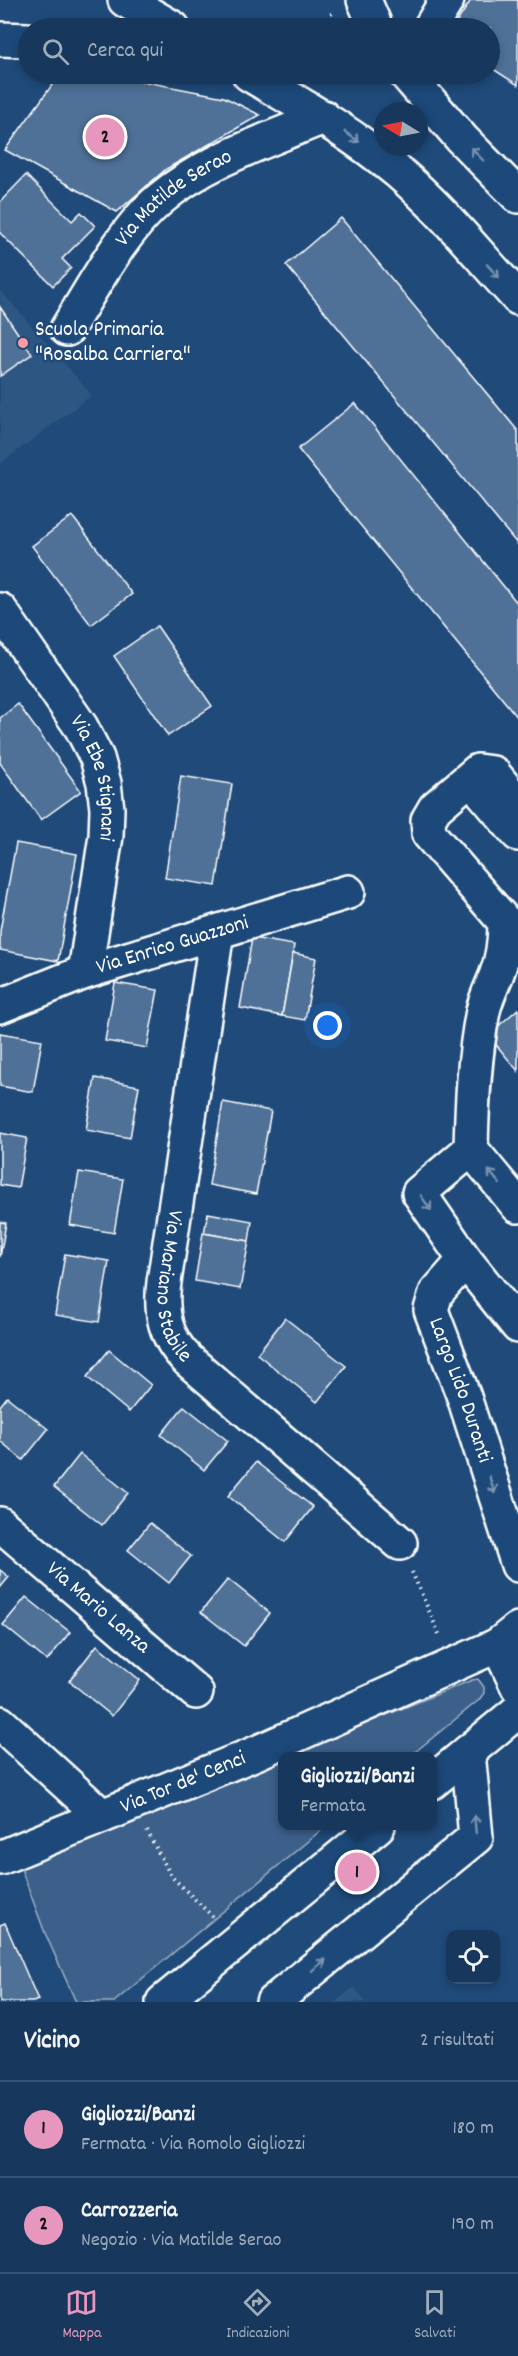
<!DOCTYPE html>
<html lang="it">
<meta charset="utf-8">
<style>
:root{--surface:#17385c;--page:#244365;--text:#f1f3f6;--muted:#9eacbb;--line:#365272;--accent:#e797bd}
body{margin:0;font-family:Dekko,sans-serif;background:var(--page);color:var(--text)}
.controls{position:absolute;right:18px;bottom:18px;display:grid;overflow:hidden;border-radius:12px;box-shadow:0 3px 9px #0003}
.controls button{width:54px;height:54px;display:grid;place-items:center;padding:0;border:0;border-bottom:2px solid var(--line);background:var(--surface);color:var(--text);font:30px sans-serif}
.compass{position:absolute;left:374px;top:102px;width:54px;height:54px;border-radius:50%;background:var(--surface);box-shadow:0 3px 9px #0003;rotate:280deg}
.you{position:absolute;left:328px;top:1026px;width:21px;height:21px;margin:-15px;border:4px solid #fff;border-radius:50%;background:#1a73e8;box-shadow:0 0 0 9px #1a73e833}
.badge{display:grid;place-items:center;width:39px;height:39px;border-radius:50%;background:var(--accent);color:#111;font-size:20px;font-weight:700}
.pin{position:absolute;translate:-50% -50%;border:3px solid #fff;box-shadow:0 2px 6px #0006}
.popup{position:absolute;left:278px;top:1752px;width:159px;height:78px;box-sizing:border-box;display:grid;place-content:center;border-radius:12px;background:var(--surface);filter:drop-shadow(0 2px 4px #0005);font-size:20px;white-space:nowrap;color:var(--muted)}
.popup b{font-size:22px;color:var(--text)}
.popup::after{content:'';position:absolute;left:50%;top:100%;margin-left:-12px;border:12px solid transparent;border-top-color:var(--surface)}
.list{margin:0;padding:0;list-style:none}
h2{display:flex;justify-content:space-between;align-items:center;height:78px;margin:0;padding:0 24px;font-size:26px}
h2 small{font-size:20px;font-weight:400;color:var(--muted)}
.list li{display:grid;grid-template-columns:39px 1fr auto;gap:18px;align-items:center;box-sizing:border-box;height:96px;padding:0 24px;border-top:2px solid var(--line)}
.list b{display:block;font-size:22px;white-space:nowrap}
.list p{margin:0;font-size:20px;white-space:nowrap;color:var(--muted)}
.list em{font-size:20px;font-style:normal;color:var(--muted)}
.icon{flex:none;width:33px;height:33px;fill:none;stroke:currentColor;stroke-width:2;stroke-linecap:round;stroke-linejoin:round}
.map{position:relative;flex:none;width:518px;height:2002px;overflow:hidden}
.search{position:absolute;background:var(--surface);box-shadow:0 3px 9px #0003;left:18px;right:18px;top:18px;height:66px;display:flex;align-items:center;gap:15px;box-sizing:border-box;padding:0 21px;border-radius:33px;color:var(--muted);font-size:22px}
.sheet{height:270px;background:var(--surface)}
nav{display:flex;justify-content:space-around;align-items:center;box-sizing:border-box;height:84px;border-top:2px solid var(--line);background:var(--surface);font-size:16px;color:var(--muted)}
nav a{display:grid;justify-items:center;gap:3px}
nav .on{color:var(--accent)}
.map>svg:first-child{display:block}
</style>
<div class="map">
<svg width="518" height="2002" viewBox="0 0 518 2002">
<rect width="100%" height="100%" fill="#1f4a7a"/>
<filter id="ink" filterUnits="userSpaceOnUse"><feTurbulence type="fractalNoise" baseFrequency=".0167" numOctaves="2"/><feDisplacementMap in="SourceGraphic" scale="12" xChannelSelector="R" yChannelSelector="G"/><feConvolveMatrix kernelMatrix="1 2 1 2 8 2 1 2 1" color-interpolation-filters="sRGB"/></filter>
<g filter="url(#ink)">
<g fill="#2e5683">
<polygon points="0,290 92,395 0,464"/>
<polygon points="354,1987 366,2002 335,2002"/>
</g>
<g fill="#3c618b" stroke="#9eb0c5" stroke-width="1.5">
<polygon points="478,1679 484,1687 484,1693 479,1700 410,1756 286,1756 472,1680"/>
<polygon points="282,1758 282,1826 326,1826 114,2002 76,2002 45,1933 20,1866"/>
</g>
<g fill="#507197" stroke="#fff" stroke-width="1.5">
<polygon points="471,0 518,0 518,85 490,67 490,28 453,28"/>
<polygon points="60,74 104,74 224,97 260,115 166,169 117,212 5,150"/>
<polygon points="26,175 72,221 81,212 95,226 62,259 71,268 53,286 0,233 0,202"/>
<polygon points="341,218 518,431 518,545 286,265"/>
<polygon points="0,307 32,354 0,376"/>
<polygon points="355,403 518,604 518,718 298,449"/>
<polygon points="72,516 132,594 91,625 32,546"/>
<polygon points="157,626 212,706 168,736 114,656"/>
<polygon points="18,704 81,791 41,820 0,763 0,718"/>
<polygon points="181,776 232,784 216,886 165,878"/>
<polygon points="16,843 77,854 58,961 0,950 0,931"/>
<polygon points="252,938 294,945 282,1016 240,1008"/>
<polygon points="293,953 316,958 305,1020 282,1016"/>
<polygon points="115,983 158,990 147,1048 105,1041"/>
<polygon points="518,1009 518,1071 488,1035"/>
<polygon points="0,1033 42,1040 33,1092 0,1086"/>
<polygon points="95,1078 139,1086 130,1138 86,1130"/>
<polygon points="223,1102 271,1111 256,1194 209,1185"/>
<polygon points="0,1133 27,1138 18,1188 0,1185"/>
<polygon points="79,1172 123,1179 114,1233 70,1225"/>
<polygon points="208,1213 252,1221 249,1241 204,1233"/>
<polygon points="0,1222 6,1223 0,1257"/>
<polygon points="203,1233 249,1241 240,1289 195,1281"/>
<polygon points="65,1254 109,1261 99,1322 55,1315"/>
<polygon points="285,1318 346,1366 317,1402 257,1354"/>
<polygon points="109,1350 151,1385 129,1412 87,1377"/>
<polygon points="7,1397 48,1429 23,1460 0,1441 0,1406"/>
<polygon points="184,1406 228,1441 204,1470 161,1435"/>
<polygon points="80,1454 128,1493 102,1525 54,1487"/>
<polygon points="256,1462 313,1507 285,1542 228,1496"/>
<polygon points="150,1523 191,1556 169,1583 128,1550"/>
<polygon points="0,1570 9,1577 0,1588"/>
<polygon points="228,1579 270,1613 244,1646 201,1612"/>
<polygon points="26,1597 70,1632 47,1661 3,1625"/>
<polygon points="97,1645 140,1680 112,1716 69,1681"/>
<polygon points="5,1923 38,2000 33,2002 0,2002 0,1925"/>
</g>
<g fill="none" stroke-linecap="round" stroke-linejoin="round">
<g stroke="#fff" stroke-width="38">
<g id="minor">
<polyline points="125,0 173,28"/>
<polyline points="364,0 376,28"/>
<polyline points="430,28 447,0"/>
<polyline points="0,39 28,40"/>
<path d="M249,74C300,104 352,133 398,172C442,209 479,256 518,298"/>
<polyline points="406,74 462,139 518,196"/>
<path id="s1" d="M67,329C93,287 123,230 160,199C206,160 269,140 323,117"/>
<path id="s2" d="M0,610L81,727L97,758L104,783L107,809L106,836L85,972"/>
<polyline points="483,793 518,834"/>
<path d="M518,804L493,773L478,771L435,808L428,820L429,834L505,922C505,940 503,959 496,976C491,988 486,998 483,1011C474,1056 472,1103 471,1149L518,1206"/>
<path id="s3" d="M217,932L164,1282C160,1313 165,1338 188,1360L400,1543"/>
<path id="s4" d="M0,1006L85,972L348,892"/>
<polyline points="471,1149 419,1193 465,1260 518,1326"/>
<path id="s5" d="M465,1260L436,1293L431,1310L464,1397L518,1565"/>
<path id="s6" d="M0,1524L196,1692"/>
<polyline points="518,1629 498,1645 518,1687"/>
<polyline points="0,1723 102,1816"/>
<polyline points="432,1782 518,1711"/>
<path id="s7" d="M0,1858L256,1753L498,1645"/>
<polyline points="163,2002 378,1826"/>
<polyline points="273,2002 476,1837 468,1752"/>
</g>
</g>
<g stroke="#fff" stroke-width="4" stroke-dasharray="1.5 4.5" stroke-linecap="butt">
<polyline points="319,28 334,11"/>
<polyline points="412,1572 440,1636"/>
<polyline points="147,1831 171,1876 215,1919"/>
</g>
<use href="#minor" stroke="#1f4a7a" stroke-width="33"/>
</g>
<defs><path id="oneway-shaft" d="M-6 0H5M1.5-3L5.5 0L1.5 3" fill="none" stroke-width="1.6" stroke-linecap="round" stroke-linejoin="round" transform="scale(1.5)"/></defs>
<g stroke="#7992af">
<use href="#oneway-shaft" transform="translate(352 137) rotate(35)"/>
<use href="#oneway-shaft" transform="translate(477 154) rotate(-134)"/>
<use href="#oneway-shaft" transform="translate(493 271) rotate(47)"/>
<use href="#oneway-shaft" transform="translate(494 1177) rotate(-130)"/>
<use href="#oneway-shaft" transform="translate(426 1203) rotate(55)"/>
<use href="#oneway-shaft" transform="translate(492 1485) rotate(73)"/>
<use href="#oneway-shaft" transform="translate(475 1824) rotate(-95)"/>
<use href="#oneway-shaft" transform="translate(319 1965) rotate(-39)"/>
</g>
</g>
<circle fill="#ff9aa2" stroke="#1f4a7a" stroke-width="2" cx="23" cy="343" r="6"/>
<g text-anchor="middle" dominant-baseline="central" stroke-width="5" stroke-linejoin="round" paint-order="stroke">
<g font-size="22" fill="#fff" stroke="#1f4a7a">
<text stroke="none"><textPath href="#s1" startOffset="172">Via Matilde Serao</textPath></text>
<text stroke="none"><textPath href="#s2" startOffset="196">Via Ebe Stignani</textPath></text>
<text stroke="none"><textPath href="#s4" startOffset="183">Via Enrico Guazzoni</textPath></text>
<text stroke="none"><textPath href="#s3" startOffset="360">Via Mariano Stabile</textPath></text>
<text stroke="none"><textPath href="#s5" startOffset="147">Largo Lido Duranti</textPath></text>
<text stroke="none"><textPath href="#s6" startOffset="129">Via Mario Lanza</textPath></text>
<text stroke="none"><textPath href="#s7" startOffset="198">Via Tor de' Cenci</textPath></text>
</g>
<g font-size="22" fill="#fff" stroke="#1f4a7a" text-anchor="start">
<text x="35" y="330">Scuola Primaria<tspan x="35" dy="25">"Rosalba Carriera"</tspan></text>
</g>
</g>
</svg>
<div class="controls">
<button><svg class="icon" aria-label="locate" viewBox="0 0 24 24"><circle cx="12" cy="12" r="6"/><path d="M12 2v4M12 18v4M2 12h4M18 12h4"/></svg></button>
</div>
<svg class="compass" viewBox="-18 -18 36 36"><path d="M0-13l5 13h-10z" fill="#e53935"/><path d="M0 13l5-13h-10z" fill="#9eacbb"/></svg>
<div class="you"></div>
<div class="pin badge" style="left:357px;top:1872px">1</div>
<div class="popup"><b>Gigliozzi/Banzi</b>Fermata</div>
<div class="pin badge" style="left:105px;top:137px">2</div>
<div class="search"><svg class="icon" aria-label="search" viewBox="0 0 24 24"><circle cx="10" cy="10" r="6"/><path d="M15 15l6 6"/></svg>Cerca qui</div>
</div>
<section class="sheet">
<h2>Vicino<small>2 risultati</small></h2>
<ul class="list">
<li><span class="badge">1</span><div><b>Gigliozzi/Banzi</b><p>Fermata · Via Romolo Gigliozzi</p></div><em>180 m</em></li>
<li><span class="badge">2</span><div><b>Carrozzeria</b><p>Negozio · Via Matilde Serao</p></div><em>190 m</em></li>
</ul>
</section>
<nav>
<a class="on"><svg class="icon" aria-label="map" viewBox="0 0 24 24"><path d="M3 6l6-2 6 2 6-2v14l-6 2-6-2-6 2zM9 4v14M15 6v14"/></svg>Mappa</a>
<a><svg class="icon" aria-label="directions" viewBox="0 0 24 24"><path d="M12 3l9 9-9 9-9-9zM9 14v-3h6M13 9l2 2-2 2"/></svg>Indicazioni</a>
<a><svg class="icon" aria-label="saved" viewBox="0 0 24 24"><path d="M7 4h10v16l-5-4-5 4z"/></svg>Salvati</a>
</nav>
